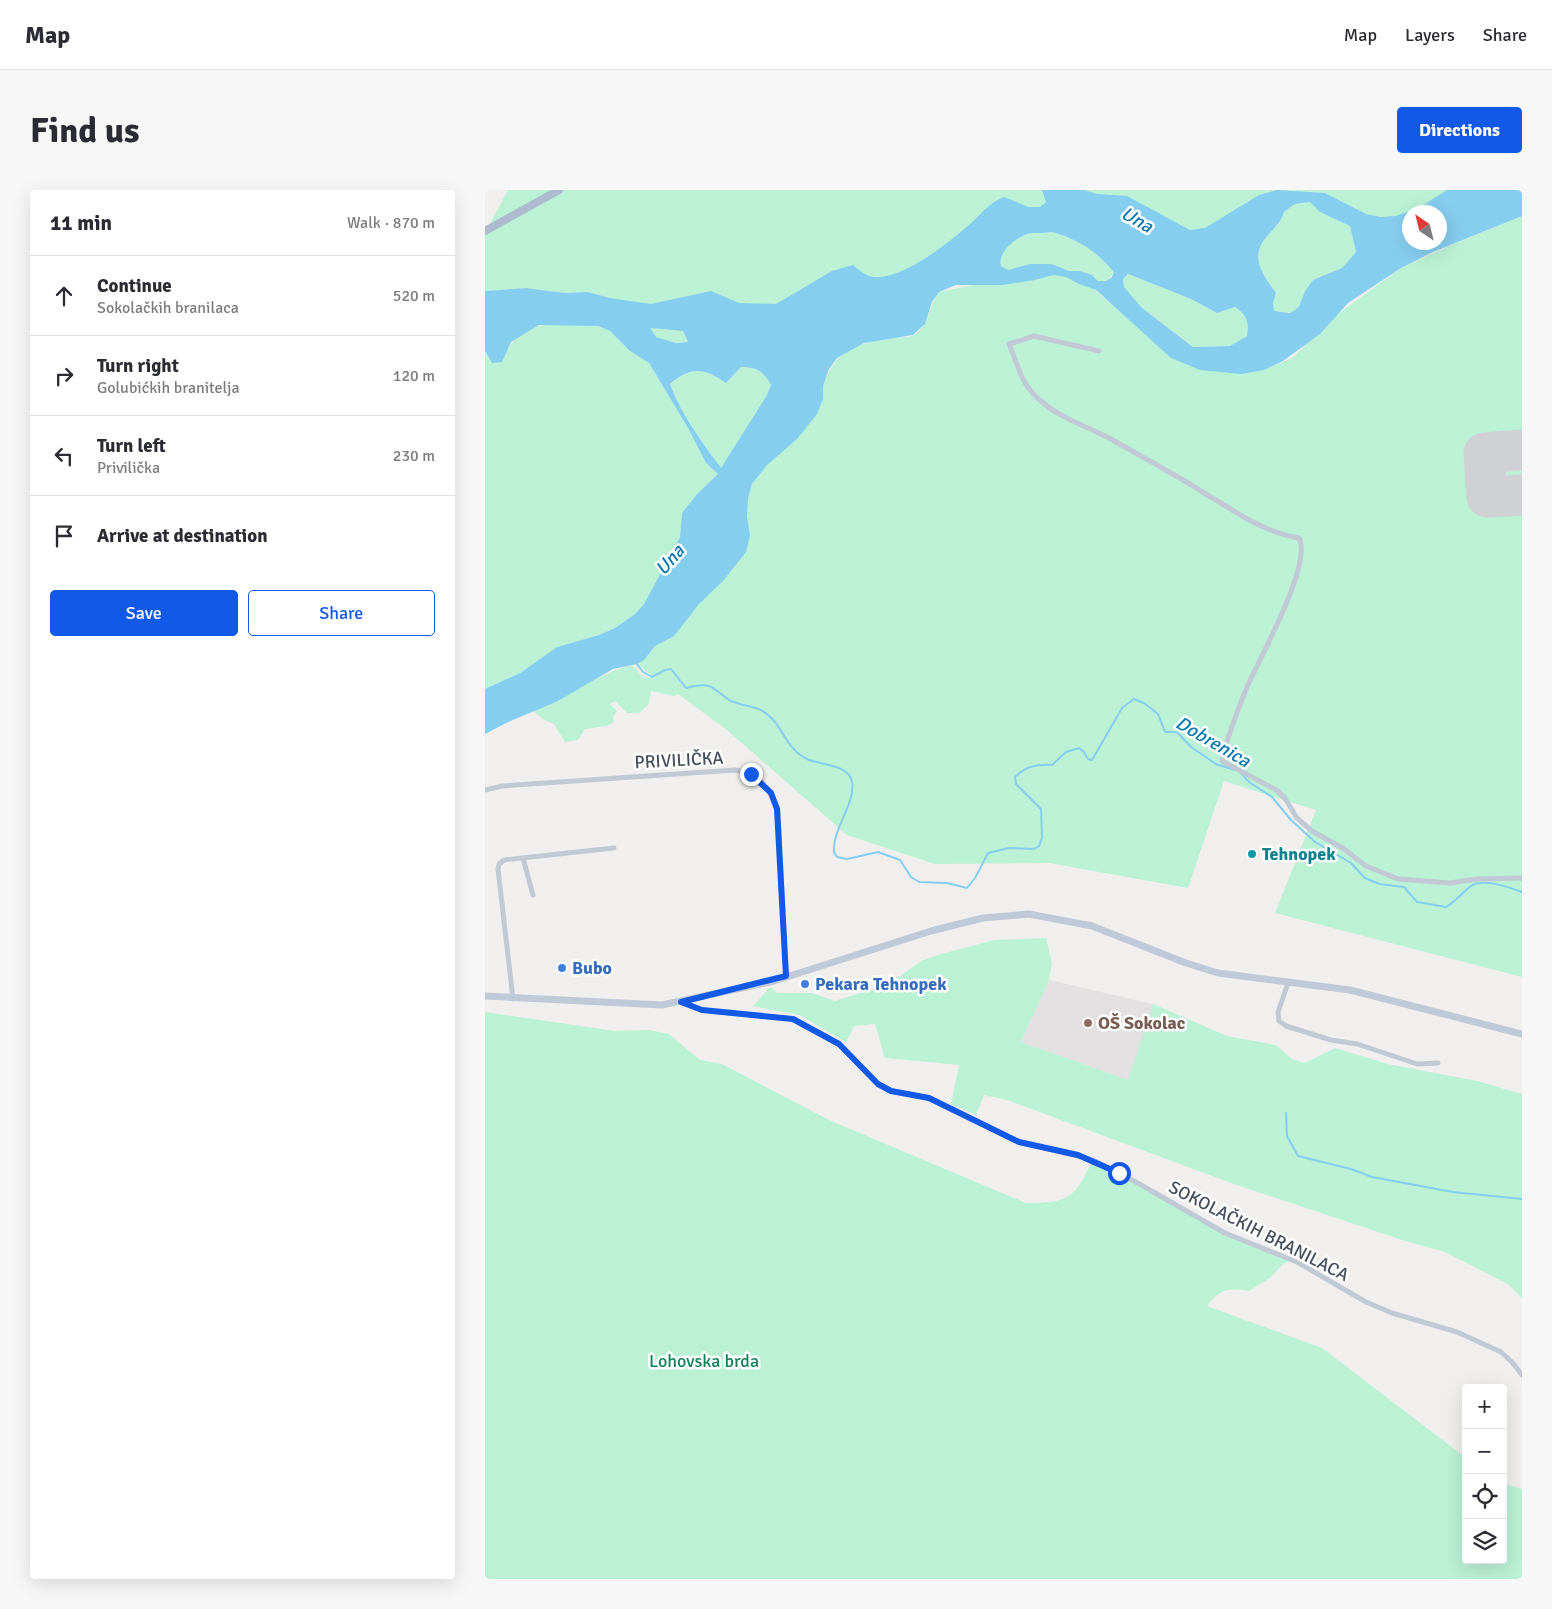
<!DOCTYPE html>
<meta charset="utf-8">
<style>
:root{--surface:#fff;--page:#f7f7f7;--text:#2b2b33;--muted:#7c7c81;--line:#e1e1e2;--accent:#1259e8}
body{margin:0;font-family:Signika,sans-serif;background:var(--page);color:var(--text)}
.controls{position:absolute;right:15px;bottom:15px;display:grid;overflow:hidden;border-radius:5px;box-shadow:0 5px 20px #0002}
.controls button{width:45px;height:45px;display:grid;place-items:center;padding:0;border:0;border-bottom:1px solid var(--line);background:var(--surface);color:var(--text);font:25px sans-serif}
.compass{position:absolute;left:917px;top:15px;width:45px;height:45px;border-radius:50%;background:var(--surface);box-shadow:0 5px 20px #0002;rotate:325deg}
.stop{position:absolute;width:15px;height:15px;margin:-11px;border:4px solid #1259e8;border-radius:50%;background:#fff}
.stop.end{background:#1259e8;border-color:#fff;box-shadow:0 1px 5px #0008}
.list{margin:0;padding:0;list-style:none}
h2{display:flex;justify-content:space-between;align-items:center;height:65px;margin:0;padding:0 20px;font-size:21px}
h2 small{font-size:16px;font-weight:400;color:var(--muted)}
.list li{display:grid;grid-template-columns:32px 1fr auto;gap:15px;align-items:center;box-sizing:border-box;height:80px;padding:0 20px;border-top:1px solid var(--line)}
.list b{display:block;font-size:19px;white-space:nowrap}
.list p{margin:0;font-size:16px;white-space:nowrap;color:var(--muted)}
.list em{font-size:16px;font-style:normal;color:var(--muted)}
.actions{display:flex;gap:10px;padding:15px 20px}
.actions a{flex:1;padding:11px 0;border:1px solid var(--accent);border-radius:5px;text-align:center;font-size:18px;color:var(--accent)}
.actions .main{background:var(--accent);color:#fff}
.icon{flex:none;width:28px;height:28px;fill:none;stroke:currentColor;stroke-width:2;stroke-linecap:round;stroke-linejoin:round}
.map{position:relative;flex:none;width:1037px;height:1389px;overflow:hidden;border-radius:5px}
header{display:flex;align-items:center;gap:30px;box-sizing:border-box;height:70px;padding:0 25px;background:var(--surface);border-bottom:1px solid var(--line)}
header strong{font-size:24px}
nav{display:flex;gap:28px;margin-inline-start:auto;font-size:18px}
.intro{display:flex;align-items:center;justify-content:space-between;box-sizing:border-box;height:120px;padding:0 30px}
h1{margin:0;font-size:35px}
.button{padding:12px 22px;border-radius:5px;background:var(--accent);color:#fff;font-size:18px;font-weight:700}
main{display:flex;gap:30px;padding:0 30px}
aside{flex:1;background:var(--surface);border-radius:5px;box-shadow:0 5px 20px #0002}
.map>svg:first-child{display:block}
</style>
<header>
<strong>Map</strong>
<nav><a>Map</a><a>Layers</a><a>Share</a></nav>
</header>
<div class="intro"><h1>Find us</h1><a class="button">Directions</a></div>
<main>
<aside>
<h2>11 min<small>Walk · 870 m</small></h2>
<ul class="list">
<li><svg class="icon" aria-label="ahead" viewBox="0 0 24 24"><path d="M12 20V5M6 11l6-6 6 6"/></svg><div><b>Continue</b><p>Sokolačkih branilaca</p></div><em>520 m</em></li>
<li><svg class="icon" aria-label="right" viewBox="0 0 24 24"><path d="M7 20v-9h11M14 6l5 5-5 5"/></svg><div><b>Turn right</b><p>Golubićkih branitelja</p></div><em>120 m</em></li>
<li><svg class="icon" aria-label="left" viewBox="0 0 24 24"><path d="M17 20v-9H6M10 6l-5 5 5 5"/></svg><div><b>Turn left</b><p>Privilička</p></div><em>230 m</em></li>
<li><svg class="icon" aria-label="arrive" viewBox="0 0 24 24"><path d="M6 21V4h12l-3 4 3 4H6"/></svg><div><b>Arrive at destination</b></div></li>
</ul>
<div class="actions"><a class="main">Save</a><a>Share</a></div>
</aside>
<div class="map">
<svg width="1037" height="1389" viewBox="0 0 1037 1389">
<rect width="100%" height="100%" fill="#f1efee"/>
<polygon fill="#e2e0e0" points="564,790 668,814 643,890 536,852"/>
<g fill="#bbf1d5">
<polygon points="23,0 561,0 564,20 424,82 278,123 164,119 103,102 80,103 41,98 0,101 0,43"/>
<polygon points="592,0 968,0 931,22 924,22 919,30 879,27 819,5 719,43 679,34"/>
<path d="M825,12L836,22L865,36L871,62L857,78L828,90L820,101L814,117L805,123L789,121L788,113L791,103C777,83 763,66 784,44C791,36 796,32 799,22L810,14Z"/>
<path d="M1037,26V787L790,723L831,620L739,591L703,698L564,673L450,674L362,645L242,540L193,504L189,506L166,501L164,514L154,523H142L130,511L125,514L132,521L128,527L129,532L122,536L100,539L93,550L80,552L69,534L58,529L48,521C83,508 111,484 147,475L158,487L170,488L152,474L226,385L253,314L338,196C350,160 370,154 406,148C412,147 423,148 429,145C444,136 444,115 454,102L540,84L573,83L599,91L693,171L779,180L807,168L853,124L916,78L964,56Z"/>
<path d="M568,42C594,50 611,61 630,82L621,91H613L607,85L595,81H584L567,74H545L523,80L516,76C512,62 533,45 547,43C554,43 561,43 568,42Z"/>
<path d="M643,84L706,109L731,123L750,117C762,125 764,132 762,146L745,156L709,157L656,117L639,97L638,89Z"/>
<path d="M74,133L113,136L125,141L145,161L164,173L203,238L221,273L233,284L212,304L197,323L195,347L159,414L150,424L130,438L114,445L72,457L35,483L0,499V161L3,168L16,172C29,144 43,135 74,133Z"/>
<polygon points="165,138 198,141 203,152 191,153 170,147"/>
<path d="M256,177C273,177 278,181 286,195L282,205L236,279C217,251 197,225 185,194C208,176 217,178 241,193Z"/>
<polygon points="561,748 567,773 564,790 536,852 643,890 668,814 742,846 791,855 807,869 820,873 850,858 903,874 992,891 1037,904 1037,1108 1023,1094 960,1062 917,1050 746,993 522,910 499,905 491,925 466,914 474,875 400,868 390,834 369,836 361,852 314,825 268,816 284,798 287,798 292,803 327,803 350,811 404,794 436,771 453,765 509,750"/>
<path d="M0,822L130,841L164,840L184,844L215,870L237,874L344,930L541,1013C585,1013 589,1008 608,970L726,1035L806,1070L798,1074L786,1087L764,1101C742,1098 736,1098 722,1116L837,1158L981,1268V1370H1018V1293L1037,1299V1389H0Z"/>
</g>
<path fill="#86ceef" fill-rule="evenodd" d="M557,0H599L612,4L642,6L705,40L720,38L774,5L792,0L840,3L881,24L896,27L911,26L934,18L962,0H1037V26L948,62L916,78L863,113L835,144L798,171L779,180L756,184L715,180L686,168L611,100L594,94L581,87L568,85L550,90L517,95H471L454,102L447,112L440,134L428,145L379,153L352,168L344,179L338,196V209L332,224L312,249L282,275L267,294L263,308L262,327L265,345L261,362L238,391L214,414L189,446L170,456L159,470L152,474L128,479L71,512L23,532L0,544V499L35,483L72,457L114,445L130,438L150,424L159,414L195,347L197,323L212,304L233,284L221,273L203,238L164,173L145,161L125,141L113,136L54,135L26,152L17,172L7,173L0,161V101L41,98L80,103L103,102L125,108L166,114L226,101L254,113L291,114L347,81L368,75C373,79 379,84 384,86C412,95 466,51 486,33C498,22 504,13 519,7L543,17H555L561,12ZM825,12L835,22L865,36L871,62L857,78L828,90L820,101L814,117L805,123L789,121L788,113L791,103C777,83 763,66 784,44C791,36 796,32 799,22L810,14ZM924,22H954V52H924ZM568,42C594,50 611,61 629,82L627,87L621,91H613L607,85L595,81H584L567,74H545L523,80L516,76C512,62 533,45 547,43C554,43 561,43 568,42ZM643,84L706,109L732,123L750,117C762,125 764,132 762,146L745,156L708,157L656,117L639,97L638,89ZM165,138L198,141L203,152L191,153L171,147ZM256,177C272,177 278,181 286,195L282,205L236,278C217,252 196,224 185,194C207,176 218,178 241,193Z"/>
<g fill="none" stroke-linecap="round" stroke-linejoin="round">
<g stroke="#86ceef" stroke-width="2">
<path d="M151,473L158,482L167,487L180,480L186,479L201,498C208,496 217,494 224,496C232,499 238,507 246,511C264,519 274,513 290,532C300,545 305,561 322,569C335,575 364,574 367,592C371,613 347,639 349,662L352,667L362,669L393,662L415,670L426,687L434,692L462,693L482,698L490,688L503,663L524,658L549,659L554,656L557,648L556,619L531,594L530,587C541,576 552,574 567,575L581,562L594,558L599,562L603,569L607,570L637,518L649,509L659,513L673,524L680,542H692L706,557L731,574L750,580"/>
<path d="M756,583L764,592L787,607L806,630L830,652L866,673L880,688L894,694L919,697L932,712L961,717C971,711 977,703 986,696C997,688 1025,697 1037,702"/>
<polyline points="801,923 802,946 813,966 866,979 887,987 968,1002 1037,1009"/>
</g>
<polyline stroke="#d0d1d4" stroke-width="41" points="1037,260 999,263 1002,307 1037,305"/>
<g stroke="#c1c9d4" stroke-width="5">
<path d="M614,161L549,146L524,154C535,179 535,194 557,212C578,230 607,238 631,252C659,268 688,283 716,301C748,320 777,342 814,348C828,373 774,470 762,497C753,518 746,541 738,562L737,571L793,601L801,610L812,628L827,641L859,659L881,676L913,689L965,693L992,689L1037,688"/>
<polyline points="0,600 17,596 250,580 266,584 274,589 286,603 293,619 301,786"/>
<polyline points="38,668 48,705"/>
<polyline points="803,793 793,822 794,831 801,836 846,850 872,854 932,874 953,873"/>
<polyline points="28,809 13,679 14,674 19,670 129,658"/>
<polyline points="196,812 217,820 234,822 308,829 354,854 393,894 406,901 444,908 534,952 608,970 651,992 740,1043 812,1072 881,1112 907,1123 972,1142 1016,1162 1027,1172 1037,1185"/>
</g>
<polyline stroke="#c0c9d8" stroke-width="7" points="0,806 177,815 289,791 446,741 498,728 544,724 607,736 701,773 733,783 865,800 1037,844"/>
<polyline stroke="#adbacf" stroke-width="8" points="0,41 74,0"/>
</g>
<g fill="none" stroke-linecap="round" stroke-linejoin="round">
<polyline stroke="#1259e8" stroke-width="6" points="266,584 286,603 292,619 301,786 196,812 217,820 308,829 354,854 393,894 406,901 444,908 534,952 593,965 634,983"/>
</g>
<circle fill="#0f9aa8" stroke="#fff" stroke-width="2" cx="767" cy="664" r="5"/>
<g fill="#3f7fe0" stroke="#fff" stroke-width="2">
<circle cx="77" cy="778" r="5"/>
<circle cx="320" cy="794" r="5"/>
</g>
<circle fill="#8d6e63" stroke="#fff" stroke-width="2" cx="603" cy="833" r="5"/>
<g text-anchor="middle" dominant-baseline="central" stroke-width="5" stroke-linejoin="round" paint-order="stroke">
<g font-size="18" fill="#464f5d" stroke="#fff">
<text transform="translate(194 570) rotate(-3)">PRIVILIČKA</text>
<text transform="translate(774 1041) rotate(27)">SOKOLAČKIH BRANILACA</text>
</g>
<g font-size="18" font-weight="bold" fill="#0d838f" stroke="#fff" text-anchor="start">
<text x="777" y="664">Tehnopek</text>
</g>
<g font-size="18" font-weight="bold" fill="#366cbe" stroke="#fff" text-anchor="start">
<text x="87" y="778">Bubo</text>
<text x="330" y="794">Pekara Tehnopek</text>
</g>
<g font-size="18" font-weight="bold" fill="#785e54" stroke="#fff" text-anchor="start">
<text x="613" y="833">OŠ Sokolac</text>
</g>
<g font-size="18" fill="#138156" stroke="#fff">
<text x="219" y="1171">Lohovska brda</text>
</g>
<g font-size="19" font-style="italic" fill="#077aaf" stroke="#fff">
<text transform="translate(652 30) rotate(30)">Una</text>
<text transform="translate(185 370) rotate(-49)">Una</text>
<text transform="translate(728 552) rotate(30)">Dobrenica</text>
</g>
</g>
</svg>
<div class="controls">
<button>+</button>
<button>−</button>
<button><svg class="icon" aria-label="locate" viewBox="0 0 24 24"><circle cx="12" cy="12" r="6"/><path d="M12 2v4M12 18v4M2 12h4M18 12h4"/></svg></button>
<button><svg class="icon" aria-label="layers" viewBox="0 0 24 24"><path d="M12 4l9 5-9 5-9-5zM3 14l9 5 9-5"/></svg></button>
</div>
<svg class="compass" viewBox="-18 -18 36 36"><path d="M0-13l5 13h-10z" fill="#e53935"/><path d="M0 13l5-13h-10z" fill="#7c7c81"/></svg>
<div class="stop" style="left:634px;top:983px"></div>
<div class="stop end" style="left:266px;top:584px"></div>
</div>
</main>
